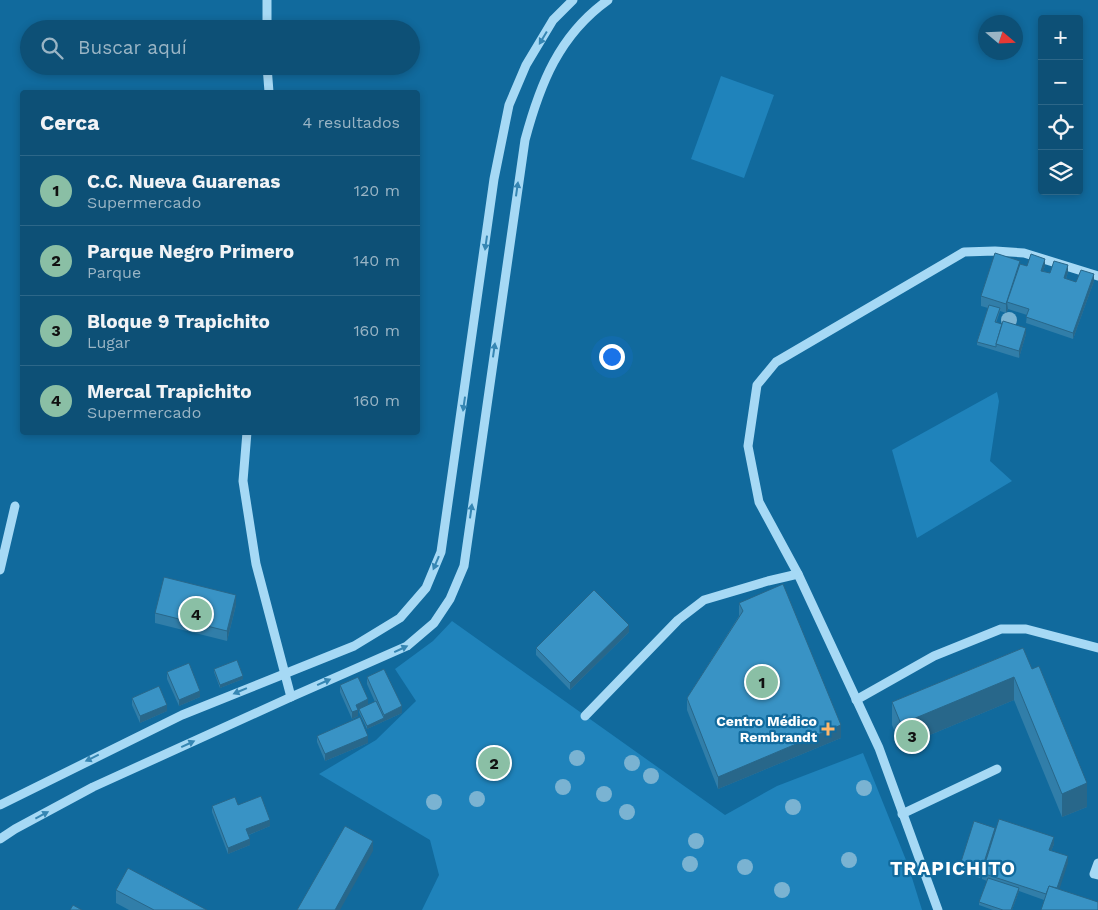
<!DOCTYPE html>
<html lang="es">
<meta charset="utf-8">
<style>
:root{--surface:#0d5076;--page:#1b5a7e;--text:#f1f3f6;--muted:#9ab5c5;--line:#2d6788;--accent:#8abfa5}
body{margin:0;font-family:"Work Sans",sans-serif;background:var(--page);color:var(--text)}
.controls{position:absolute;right:15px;top:15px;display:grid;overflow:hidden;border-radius:5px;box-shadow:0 2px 8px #0003}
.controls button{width:45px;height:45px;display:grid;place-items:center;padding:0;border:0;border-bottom:1px solid var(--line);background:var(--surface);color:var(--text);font:25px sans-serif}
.compass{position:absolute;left:978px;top:15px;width:45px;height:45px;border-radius:50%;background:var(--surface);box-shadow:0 2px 8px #0003;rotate:109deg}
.you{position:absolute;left:611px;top:356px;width:18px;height:18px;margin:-12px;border:4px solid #fff;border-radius:50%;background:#1a73e8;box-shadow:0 0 0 8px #1a73e833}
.badge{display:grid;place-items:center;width:32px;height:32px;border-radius:50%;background:var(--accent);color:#111;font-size:16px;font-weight:700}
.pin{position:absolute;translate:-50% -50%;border:2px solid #fff;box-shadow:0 1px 5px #0006}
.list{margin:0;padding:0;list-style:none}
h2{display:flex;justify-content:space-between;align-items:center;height:65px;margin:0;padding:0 20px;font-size:21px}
h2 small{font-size:16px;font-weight:400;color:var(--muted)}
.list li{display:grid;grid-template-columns:32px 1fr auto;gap:15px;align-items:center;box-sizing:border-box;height:70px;padding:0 20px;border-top:1px solid var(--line)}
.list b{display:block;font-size:19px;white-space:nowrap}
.list p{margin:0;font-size:16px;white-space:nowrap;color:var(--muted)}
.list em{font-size:16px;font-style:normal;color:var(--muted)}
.icon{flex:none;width:28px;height:28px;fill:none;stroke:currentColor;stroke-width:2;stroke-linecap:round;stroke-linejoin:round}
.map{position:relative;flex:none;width:1098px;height:910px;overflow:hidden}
.search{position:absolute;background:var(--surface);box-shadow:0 2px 8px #0003;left:20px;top:20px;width:400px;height:55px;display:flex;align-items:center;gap:12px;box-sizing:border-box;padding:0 18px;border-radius:28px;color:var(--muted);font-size:19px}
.panel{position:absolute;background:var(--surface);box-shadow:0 2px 8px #0003;left:20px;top:90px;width:400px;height:345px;border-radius:5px}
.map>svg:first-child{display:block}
</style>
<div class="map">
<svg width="1098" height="910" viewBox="0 0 1098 910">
<rect width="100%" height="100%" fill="#116a9d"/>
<g fill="#1f83bb">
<polygon points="721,76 774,95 744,178 691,159"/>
<polygon points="997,392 999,401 990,461 1012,481 917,538 892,450"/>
<polygon points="452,621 725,815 777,786 863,753 908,865 922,910 422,910 439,875 430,840 319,774 376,740 416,701 395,669 433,641"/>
</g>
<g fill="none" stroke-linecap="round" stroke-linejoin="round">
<g stroke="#a6d9f5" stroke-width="9">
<polyline points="267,29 267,0"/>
<polyline points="267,66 269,92"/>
<polyline points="247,432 243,481 256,564 291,697"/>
<polyline points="0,570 15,506"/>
<polyline points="856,700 934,656 1001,629 1026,629 1098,648"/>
<polyline points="585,716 678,620 704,600 768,581 798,574"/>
<polyline points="0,805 182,715 354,646 400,618 426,588 441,552 494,179 509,105 526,65 553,20 573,0"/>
<polyline points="902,814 997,769"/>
<path d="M0,839L15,829L93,787L291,697L407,646L434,623L450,599L464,566L525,140C540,84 559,35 608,0"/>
<polyline points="1098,863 1094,874 1098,875"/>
<polyline points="938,910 879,748 798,574 759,502 748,446 757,385 776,362 964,252 995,251 1024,253 1098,276"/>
</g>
</g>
<g fill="#7ab3d2">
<circle cx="1009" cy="320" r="8"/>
<circle cx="577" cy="758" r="8"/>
<circle cx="632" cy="763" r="8"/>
<circle cx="651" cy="776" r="8"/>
<circle cx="563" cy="787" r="8"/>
<circle cx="864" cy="788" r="8"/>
<circle cx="604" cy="794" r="8"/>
<circle cx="477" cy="799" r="8"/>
<circle cx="434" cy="802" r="8"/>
<circle cx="793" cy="807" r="8"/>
<circle cx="627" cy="812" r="8"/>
<circle cx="696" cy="841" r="8"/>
<circle cx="849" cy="860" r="8"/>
<circle cx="690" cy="864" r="8"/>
<circle cx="745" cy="867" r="8"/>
<circle cx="782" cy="890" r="8"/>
</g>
<g fill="#317ea9">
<polygon points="1020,264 1027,266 1045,266 1043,271 1050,273 1068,272 1066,279 1076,282 1094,281 1073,339 1026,323 1027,315 1008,309 1006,313 1000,311 996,323 1026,334 1019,358 977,345 977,342 988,308 981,306 981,296"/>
<polygon points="739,603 841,738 718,789 687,710 687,698 739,616"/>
<polygon points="236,605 227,641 155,623 155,613"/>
<polygon points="629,632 570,690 536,655 536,648"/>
<polygon points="1023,648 1087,807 1062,817 1014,700 901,747 892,725 892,702"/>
<polygon points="214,669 243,679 220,688 214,672"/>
<polygon points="167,672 200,697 179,706 167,679"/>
<polygon points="367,677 402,713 367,729 359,712 359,710 358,710 358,716 352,719 340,692 340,685 368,705 375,702 367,684"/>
<polygon points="132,698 167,711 140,723 132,705"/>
<polygon points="317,736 368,743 325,761 317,742"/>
<polygon points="238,805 270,826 249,835 250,845 228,854 212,812 212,806"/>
<polygon points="995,832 1054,844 1051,851 1068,863 1044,900 1019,891 1012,910 993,910 979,905 979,902 987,881 982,879 982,873 995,834 980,878 959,871 959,868"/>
<polygon points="116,890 207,910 129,910 116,903"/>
</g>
<g fill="#28678a">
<polygon points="1045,259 1045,266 1041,277 1041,271"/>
<polygon points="1020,261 1020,270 1007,302 1008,309 1006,313 1006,304"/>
<polygon points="1068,265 1068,272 1064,285 1064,278"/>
<polygon points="1094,274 1094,281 1073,339 1073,333"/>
<polygon points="1026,328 1026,334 1019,358 1019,351"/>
<polygon points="236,595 236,605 227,641 227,631"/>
<polygon points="629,625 629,632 570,690 570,683"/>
<polygon points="243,676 243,679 220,688 220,685"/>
<polygon points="1014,677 1014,700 901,747 901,724"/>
<polygon points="200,691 200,697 179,706 179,700"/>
<polygon points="368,699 368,706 358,710 358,716 352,719 352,712 356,705"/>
<polygon points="167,705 167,711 140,723 140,716"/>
<polygon points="402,706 402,713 367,729 367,726 384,718 384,715"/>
<polygon points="841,725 841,738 718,789 718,777"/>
<polygon points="368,736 368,743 325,761 325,754"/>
<polygon points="1087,783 1087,807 1062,817 1062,794"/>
<polygon points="270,820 270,826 246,836 246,829"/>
<polygon points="995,828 995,832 980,878 980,875"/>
<polygon points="1054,837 1054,844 1049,857 1049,850"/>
<polygon points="250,839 250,845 228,854 228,848"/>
<polygon points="373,841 373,851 340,910 335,910"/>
<polygon points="1068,856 1068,863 1055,903 1055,896"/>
<polygon points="1019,888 1019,891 1012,910 1011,910"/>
</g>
<g fill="#3993c5" stroke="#28678a">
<polygon points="995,253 1020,261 1006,304 981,296"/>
<polygon points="1031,254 1045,259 1041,271 1050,273 1054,261 1068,265 1064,278 1076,282 1081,270 1094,274 1073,333 1026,317 1029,309 1007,302 1020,264 1027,266"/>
<polygon points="989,305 1000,308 995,322 1002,324 996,344 996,347 977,342"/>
<polygon points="1003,321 1026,328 1019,351 996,344"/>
<polygon points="164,577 236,595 227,631 155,613"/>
<polygon points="783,584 841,725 718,777 687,698 743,611 739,603"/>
<polygon points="594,590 629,625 570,683 536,648"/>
<polygon points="1023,648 1032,669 1039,666 1087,783 1062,794 1014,677 901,724 892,702"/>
<polygon points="237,660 243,676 220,685 214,669"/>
<polygon points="189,663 200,691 179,700 167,672"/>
<polygon points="384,669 402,706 384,715 367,677"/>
<polygon points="358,677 368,699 356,705 358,710 352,712 340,685"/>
<polygon points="159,686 167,705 140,716 132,698"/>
<polygon points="376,701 384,718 367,726 359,709"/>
<polygon points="360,717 368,736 325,754 317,736"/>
<polygon points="261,796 270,820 246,829 250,839 228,848 212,806 235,797 238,805"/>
<polygon points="999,819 1054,837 1049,850 1068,856 1057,888 1049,886 1046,894 982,873"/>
<polygon points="974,821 995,828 980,875 959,868"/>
<polygon points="345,826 373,841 335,910 297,910"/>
<polygon points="128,868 207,910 154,910 116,890"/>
<polygon points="988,878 1019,888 1011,910 1003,910 979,902"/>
<polygon points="1049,886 1098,902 1098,910 1041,910"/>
<polygon points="73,905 82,910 70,910"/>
</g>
<defs><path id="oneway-solid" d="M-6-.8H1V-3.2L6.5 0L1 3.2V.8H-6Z" transform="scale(1.25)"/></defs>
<g fill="#3686b3">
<use href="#oneway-solid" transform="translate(543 38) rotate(121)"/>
<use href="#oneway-solid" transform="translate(517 189) rotate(-82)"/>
<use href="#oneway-solid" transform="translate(486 243) rotate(98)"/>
<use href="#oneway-solid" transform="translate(494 350) rotate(-82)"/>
<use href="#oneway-solid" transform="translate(464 404) rotate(98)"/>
<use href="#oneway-solid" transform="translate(471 511) rotate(-82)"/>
<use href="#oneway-solid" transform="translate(436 563) rotate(113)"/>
<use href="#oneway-solid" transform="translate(401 649) rotate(-25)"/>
<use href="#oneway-solid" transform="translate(324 682) rotate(-24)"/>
<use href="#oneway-solid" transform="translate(240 691) rotate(157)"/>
<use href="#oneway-solid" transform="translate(188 744) rotate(-25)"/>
<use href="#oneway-solid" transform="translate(92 758) rotate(154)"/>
<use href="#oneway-solid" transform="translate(42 815) rotate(-28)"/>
</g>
<path fill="#ffb76a" stroke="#116a9d" stroke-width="2" d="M825.5 721.5h5v5h5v5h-5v5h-5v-5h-5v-5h5z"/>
<g text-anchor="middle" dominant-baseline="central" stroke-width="4.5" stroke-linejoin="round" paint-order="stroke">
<g font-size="14" font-weight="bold" fill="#fff" stroke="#116a9d" text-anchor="end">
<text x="817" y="721">Centro Médico<tspan x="817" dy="16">Rembrandt</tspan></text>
</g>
<g font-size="19" font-weight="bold" letter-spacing="1" fill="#fff" stroke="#116a9d">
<text x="953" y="868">TRAPICHITO</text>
</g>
</g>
</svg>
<div class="controls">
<button>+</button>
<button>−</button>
<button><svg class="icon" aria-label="locate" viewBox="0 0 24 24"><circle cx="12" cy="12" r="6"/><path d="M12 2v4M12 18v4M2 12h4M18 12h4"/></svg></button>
<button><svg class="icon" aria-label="layers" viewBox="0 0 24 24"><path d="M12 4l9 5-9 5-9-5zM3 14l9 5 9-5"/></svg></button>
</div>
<svg class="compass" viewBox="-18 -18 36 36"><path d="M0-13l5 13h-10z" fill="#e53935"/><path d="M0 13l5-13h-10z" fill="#9ab5c5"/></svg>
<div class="you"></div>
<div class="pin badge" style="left:762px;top:682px">1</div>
<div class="pin badge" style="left:494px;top:763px">2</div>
<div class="pin badge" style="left:912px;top:736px">3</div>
<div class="pin badge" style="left:196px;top:614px">4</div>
<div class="search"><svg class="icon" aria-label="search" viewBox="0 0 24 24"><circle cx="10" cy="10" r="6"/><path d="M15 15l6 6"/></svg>Buscar aquí</div>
<section class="panel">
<h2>Cerca<small>4 resultados</small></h2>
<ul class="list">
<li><span class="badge">1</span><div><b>C.C. Nueva Guarenas</b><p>Supermercado</p></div><em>120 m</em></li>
<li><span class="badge">2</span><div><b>Parque Negro Primero</b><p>Parque</p></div><em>140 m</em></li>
<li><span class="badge">3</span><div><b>Bloque 9 Trapichito</b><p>Lugar</p></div><em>160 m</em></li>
<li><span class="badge">4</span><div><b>Mercal Trapichito</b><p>Supermercado</p></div><em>160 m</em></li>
</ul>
</section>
</div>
